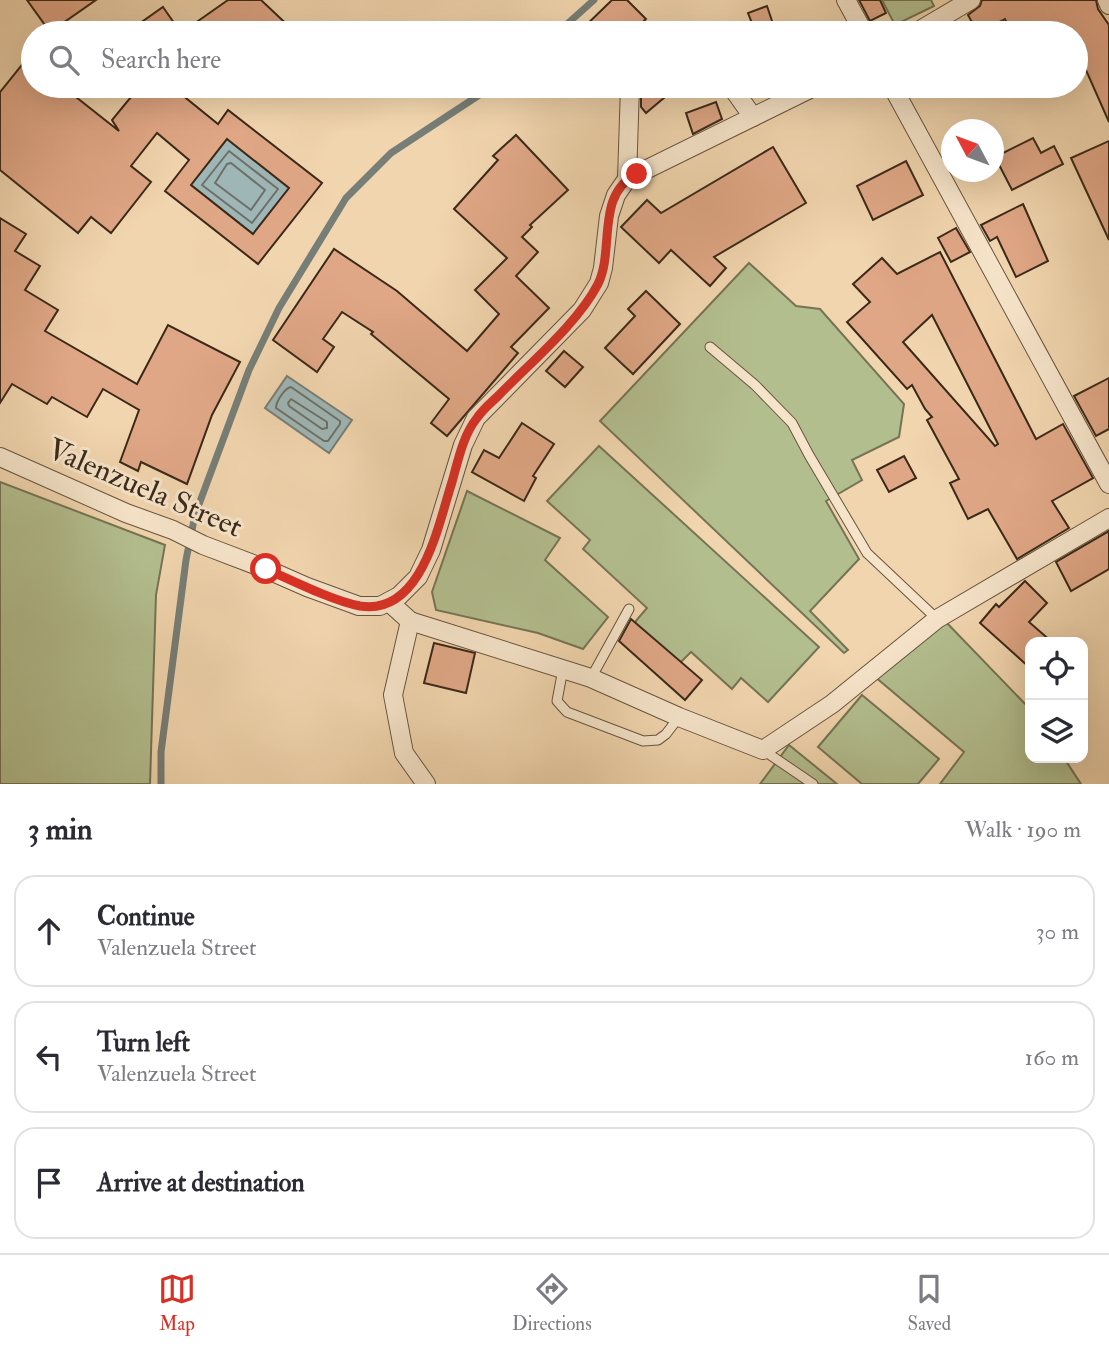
<!DOCTYPE html>
<meta charset="utf-8">
<style>
:root{--surface:#fff;--page:#f7f7f7;--text:#2b2b33;--muted:#7c7c81;--line:#e1e1e2;--accent:#d93025}
body{margin:0;font-family:"IM FELL Double Pica",serif;background:var(--page);color:var(--text)}
.controls{position:absolute;right:21px;bottom:21px;display:grid;overflow:hidden;border-radius:14px;box-shadow:0 7px 28px #0002}
.controls button{width:63px;height:63px;display:grid;place-items:center;padding:0;border:0;border-bottom:2px solid var(--line);background:var(--surface);color:var(--text);font:35px sans-serif}
.compass{position:absolute;left:941px;top:119px;width:63px;height:63px;border-radius:50%;background:var(--surface);box-shadow:0 7px 28px #0002;rotate:311deg}
.stop{position:absolute;width:21px;height:21px;margin:-16px;border:5px solid #d93025;border-radius:50%;background:#fff}
.stop.end{background:#d93025;border-color:#fff;box-shadow:0 2px 7px #0008}
.list{margin:0;padding:0;list-style:none}
h2{display:flex;justify-content:space-between;align-items:center;height:91px;margin:0;padding:0 28px;font-size:30px}
h2 small{font-size:23px;font-weight:400;color:var(--muted)}
.list li{display:grid;grid-template-columns:46px 1fr auto;gap:21px;align-items:center;box-sizing:border-box;height:112px;margin:0 14px 14px;padding:0 14px;border:2px solid var(--line);border-radius:21px}
.list b{display:block;font-size:26px;white-space:nowrap}
.list p{margin:0;font-size:23px;white-space:nowrap;color:var(--muted)}
.list em{font-size:23px;font-style:normal;color:var(--muted)}
.icon{flex:none;width:38px;height:38px;fill:none;stroke:currentColor;stroke-width:2;stroke-linecap:round;stroke-linejoin:round}
.map{position:relative;flex:none;width:1109px;height:784px;overflow:hidden}
.search{position:absolute;background:var(--surface);box-shadow:0 7px 28px #0002;left:21px;right:21px;top:21px;height:77px;display:flex;align-items:center;gap:18px;box-sizing:border-box;padding:0 24px;border-radius:38px;color:var(--muted);font-size:26px}
.sheet{height:469px;background:var(--surface)}
nav{display:flex;justify-content:space-around;align-items:center;box-sizing:border-box;height:98px;border-top:2px solid var(--line);background:var(--surface);font-size:19px;color:var(--muted)}
nav a{display:grid;justify-items:center;gap:4px}
nav .on{color:var(--accent)}
.map>svg:first-child{display:block}
</style>
<div class="map">
<svg width="1109" height="784" viewBox="0 0 1109 784">
<rect width="100%" height="100%" fill="#f1d5ae"/>
<filter id="stains"><feTurbulence type="fractalNoise" baseFrequency=".00286" numOctaves="4"/><feColorMatrix values="0 0 0 0 .2 0 0 0 0 .09 0 0 0 0 .02 0 0 0 .5 -.17"/></filter>
<radialGradient id="worn" r=".72"><stop offset=".6" stop-color="#630" stop-opacity="0"/><stop offset="1" stop-color="#630" stop-opacity=".3"/></radialGradient>
<g fill="#b3be8f" stroke="#767454" stroke-width="2">
<polygon points="882,0 931,0 934,6 895,25"/>
<polygon points="749,263 796,306 820,309 904,404 899,437 852,460 862,480 826,501 859,559 810,611 848,650 844,653 600,421"/>
<polygon points="599,446 819,647 768,702 741,678 732,689 691,652 674,669 629,629 647,608 583,549 590,540 547,501"/>
<polygon points="0,482 165,545 156,595 150,784 0,784"/>
<polygon points="467,491 560,538 545,560 608,617 583,649 538,633 436,610 432,592"/>
<polygon points="945,621 1030,709 1030,758 1064,758 1081,784 940,784 964,752 874,676"/>
<polygon points="862,695 939,759 918,784 862,784 818,747"/>
<polygon points="789,745 837,784 760,784"/>
</g>
<g fill="#9fb6b6" stroke="#777e77" stroke-width="2">
<polygon points="227,139 289,188 253,234 191,185"/>
<polygon points="287,376 352,420 329,453 265,408"/>
</g>
<g fill="none" stroke-linecap="round" stroke-linejoin="round">
<g stroke="#6c7068" stroke-width="2">
<polygon points="229,151 278,189 252,223 202,185"/>
<polygon points="231,163 265,190 251,210 215,183 227,164"/>
<path d="M291,387L340,421V424L328,441H324L276,408C276,401 285,388 291,387Z"/>
<polygon points="291,399 327,422 327,428 322,429 289,406 288,403"/>
</g>
<g stroke="#777e77" stroke-width="7">
<polyline points="557,33 594,0"/>
<polyline points="161,784 161,752 186,560 195,515 249,370 279,308 346,198 391,153 493,86"/>
</g>
</g>
<g fill="#e0a786" stroke="#3a2919" stroke-width="2" fill-rule="evenodd">
<polygon points="27,0 96,0 50,32"/>
<polygon points="228,0 261,0 296,33 181,33"/>
<polygon points="612,0 627,0 646,19 631,33 578,33"/>
<polygon points="859,0 880,0 886,13 870,21"/>
<polygon points="982,0 1096,0 1098,9 1109,25 1109,122 1081,59 1076,45 1076,33 1012,33 1005,19 978,33 968,15 980,6"/>
<polygon points="767,6 776,33 756,33 748,13"/>
<polygon points="163,7 181,33 126,33"/>
<path d="M33,51V86H62L119,131L112,120L140,86H171L218,124L228,110L322,183L258,264L165,191L189,160L157,133L131,166L151,182L111,233L91,217L78,233L0,170V92ZM227,139L289,188L253,234L191,185Z"/>
<polygon points="641,86 678,86 646,113 641,107"/>
<polygon points="716,102 722,119 693,134 686,113"/>
<polygon points="516,135 568,190 530,225 532,227 522,237 538,252 516,276 549,308 511,347 518,353 447,436 431,423 449,399 371,334 373,332 342,312 323,339 334,347 317,372 273,340 334,249 397,291 467,351 499,314 475,290 507,258 454,209 498,160 493,156"/>
<polygon points="1033,138 1041,153 1054,146 1063,164 1012,190 995,157"/>
<polygon points="1109,141 1109,240 1071,158"/>
<polygon points="773,147 806,203 714,257 726,268 710,286 671,250 659,263 621,227 647,200 661,213"/>
<polygon points="906,161 923,195 873,220 857,186"/>
<polygon points="1023,204 1048,261 1016,277 997,237 990,241 981,225"/>
<polygon points="0,218 26,234 15,251 40,266 25,290 58,310 45,331 137,384 168,325 240,362 212,415 187,484 141,462 138,471 120,462 139,410 103,389 87,417 52,397 47,404 12,384 0,403"/>
<polygon points="956,228 970,252 951,262 938,238"/>
<path d="M940,252L1036,439L1063,424L1093,478L1052,501L1069,528L1017,559L988,509L968,519L950,483L959,479L927,420L932,417L925,409L912,385L907,389L847,322L870,302L853,284L882,258L897,274ZM932,315L998,444L995,446L903,342Z"/>
<polygon points="646,291 680,324 633,374 605,348 635,316 628,309"/>
<polygon points="564,351 583,367 565,387 546,371"/>
<polygon points="1109,378 1109,429 1096,436 1074,396"/>
<polygon points="522,423 554,444 533,476 536,478 524,501 472,472 484,450 499,458"/>
<polygon points="904,456 916,478 889,492 877,470"/>
<polygon points="1109,531 1109,569 1071,591 1056,562"/>
<polygon points="1025,581 1047,603 1029,622 1052,642 1030,642 1030,668 980,623 996,604 999,607"/>
<polygon points="631,619 702,680 685,700 619,641"/>
<polygon points="434,643 475,653 466,693 424,683"/>
</g>
<g fill="none" stroke-linecap="round" stroke-linejoin="round">
<g stroke="#68543e" stroke-width="11">
<g id="service">
<polyline points="710,347 755,385 792,423 809,455 867,553 937,619"/>
<polyline points="563,669 557,701 567,712 643,741 658,740 666,734 679,717"/>
<polyline points="591,678 629,609"/>
<polyline points="763,750 813,784"/>
</g>
</g>
<g stroke="#68543e" stroke-width="20">
<g id="minor">
<polyline points="846,0 864,33"/>
<polyline points="1107,0 1109,5"/>
<polyline points="915,33 971,0"/>
<polyline points="731,86 753,117"/>
<polyline points="892,86 1109,484"/>
<polyline points="627,179 630,86"/>
<polyline points="0,457 126,513 173,530 203,545 266,569 307,587 359,606 380,606 399,596 418,577 431,550 463,445 476,418 582,310 599,283 603,268 609,216 616,195 627,179 816,86"/>
<polyline points="389,602 410,621 393,695 404,753 426,784"/>
<polyline points="410,621 591,678 679,717 763,750 832,704 937,619 1109,518"/>
</g>
</g>
<use href="#service" stroke="#f6e4ca" stroke-width="9"/>
<use href="#minor" stroke="#f6e4ca" stroke-width="18"/>
</g>
<g fill="none" stroke-linecap="round" stroke-linejoin="round">
<path stroke="#d93025" stroke-width="9" d="M266,569C291,580 333,601 360,606C422,616 438,525 452,482C458,461 463,435 477,418C483,409 492,402 499,395C530,363 578,323 598,284C615,250 595,194 637,174"/>
</g>
<g text-anchor="middle" dominant-baseline="central" stroke-width="6" stroke-linejoin="round" paint-order="stroke">
<g font-size="30" fill="#3a2919" stroke="#f6e4ca">
<text transform="translate(145 488) rotate(23)">Valenzuela Street</text>
</g>
</g>
<rect width="100%" height="100%" filter="url(#stains)"/>
<rect width="100%" height="100%" fill="url(#worn)"/>
</svg>
<div class="controls">
<button><svg class="icon" aria-label="locate" viewBox="0 0 24 24"><circle cx="12" cy="12" r="6"/><path d="M12 2v4M12 18v4M2 12h4M18 12h4"/></svg></button>
<button><svg class="icon" aria-label="layers" viewBox="0 0 24 24"><path d="M12 4l9 5-9 5-9-5zM3 14l9 5 9-5"/></svg></button>
</div>
<svg class="compass" viewBox="-18 -18 36 36"><path d="M0-13l5 13h-10z" fill="#e53935"/><path d="M0 13l5-13h-10z" fill="#7c7c81"/></svg>
<div class="stop" style="left:266px;top:569px"></div>
<div class="stop end" style="left:637px;top:174px"></div>
<div class="search"><svg class="icon" aria-label="search" viewBox="0 0 24 24"><circle cx="10" cy="10" r="6"/><path d="M15 15l6 6"/></svg>Search here</div>
</div>
<section class="sheet">
<h2>3 min<small>Walk · 190 m</small></h2>
<ul class="list">
<li><svg class="icon" aria-label="ahead" viewBox="0 0 24 24"><path d="M12 20V5M6 11l6-6 6 6"/></svg><div><b>Continue</b><p>Valenzuela Street</p></div><em>30 m</em></li>
<li><svg class="icon" aria-label="left" viewBox="0 0 24 24"><path d="M17 20v-9H6M10 6l-5 5 5 5"/></svg><div><b>Turn left</b><p>Valenzuela Street</p></div><em>160 m</em></li>
<li><svg class="icon" aria-label="arrive" viewBox="0 0 24 24"><path d="M6 21V4h12l-3 4 3 4H6"/></svg><div><b>Arrive at destination</b></div></li>
</ul>
</section>
<nav>
<a class="on"><svg class="icon" aria-label="map" viewBox="0 0 24 24"><path d="M3 6l6-2 6 2 6-2v14l-6 2-6-2-6 2zM9 4v14M15 6v14"/></svg>Map</a>
<a><svg class="icon" aria-label="directions" viewBox="0 0 24 24"><path d="M12 3l9 9-9 9-9-9zM9 14v-3h6M13 9l2 2-2 2"/></svg>Directions</a>
<a><svg class="icon" aria-label="saved" viewBox="0 0 24 24"><path d="M7 4h10v16l-5-4-5 4z"/></svg>Saved</a>
</nav>
